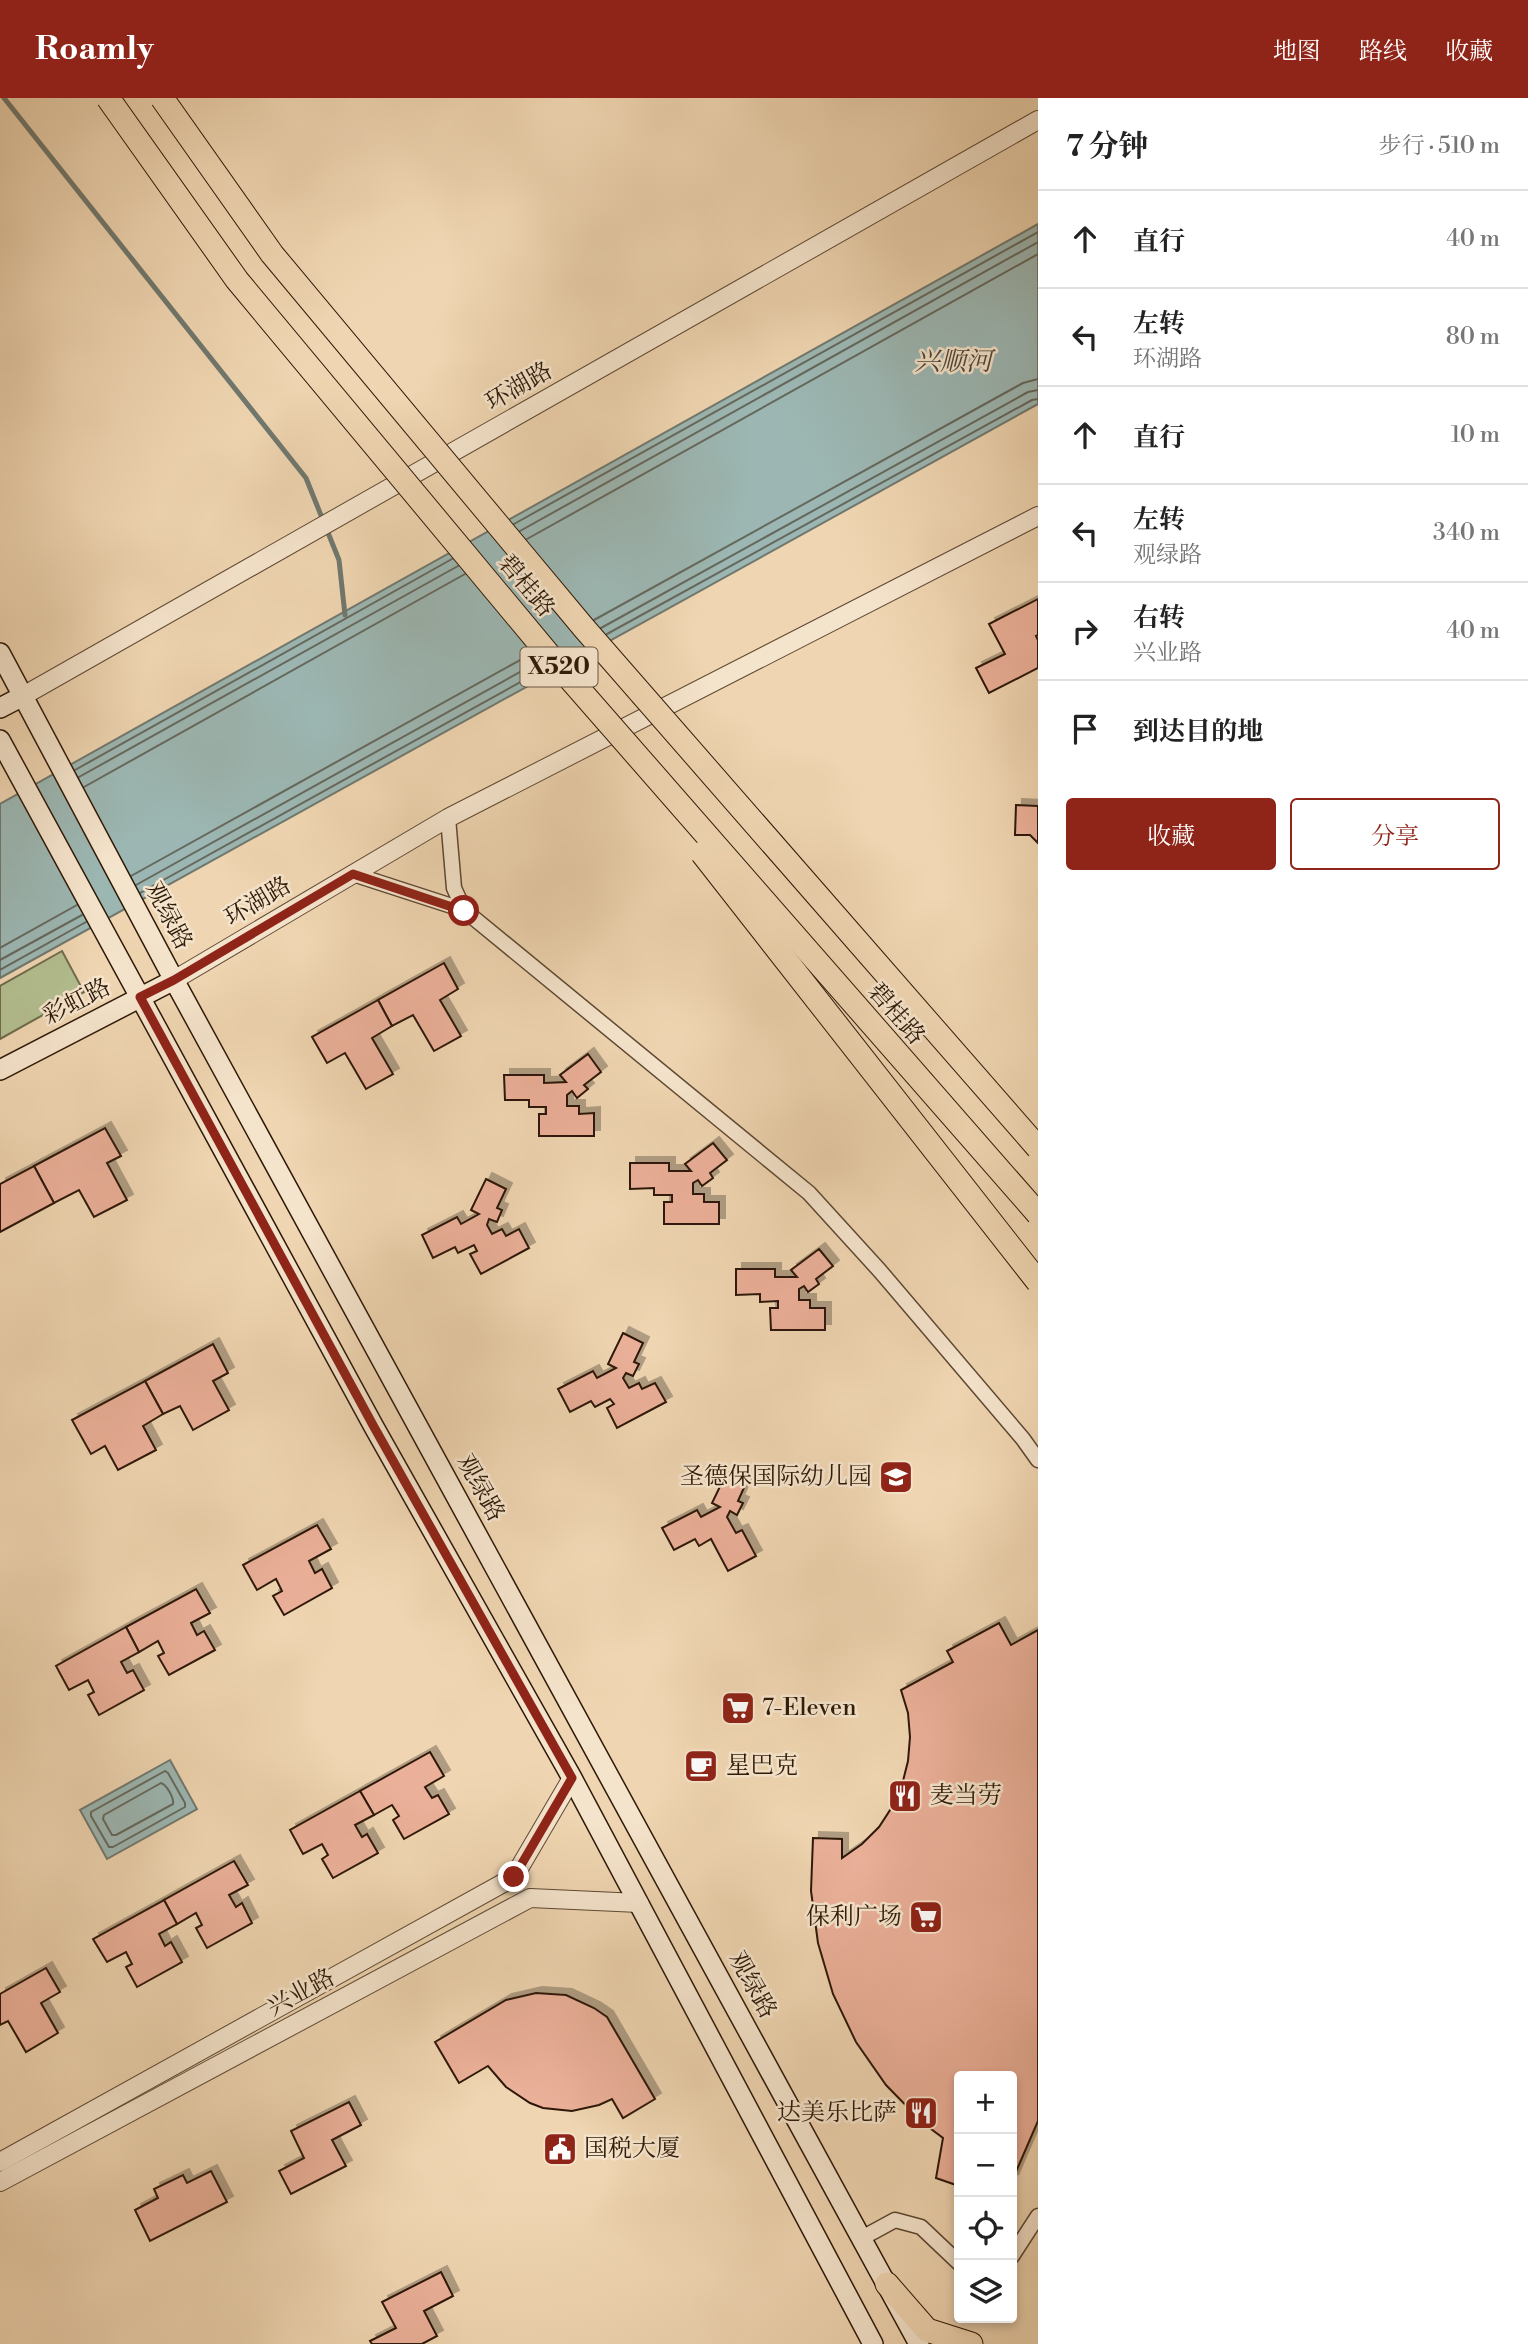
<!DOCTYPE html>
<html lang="zh">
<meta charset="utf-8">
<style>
:root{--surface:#fff;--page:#f2f2f2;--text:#222;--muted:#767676;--line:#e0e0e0;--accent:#8f2418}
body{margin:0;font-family:"Libre Bodoni","Noto Serif SC",serif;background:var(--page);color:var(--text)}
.controls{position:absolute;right:21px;bottom:21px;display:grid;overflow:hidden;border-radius:7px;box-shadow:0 4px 10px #0003}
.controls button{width:63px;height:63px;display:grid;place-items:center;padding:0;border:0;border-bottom:2px solid var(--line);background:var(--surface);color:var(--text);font:35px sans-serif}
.stop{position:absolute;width:21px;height:21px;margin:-16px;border:5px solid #8f2418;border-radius:50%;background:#fff}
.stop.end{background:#8f2418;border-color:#fff;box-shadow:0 2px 7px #0008}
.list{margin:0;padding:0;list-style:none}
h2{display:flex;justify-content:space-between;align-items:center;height:91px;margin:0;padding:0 28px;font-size:30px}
h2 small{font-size:23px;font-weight:400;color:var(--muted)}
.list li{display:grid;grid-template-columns:46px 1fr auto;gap:21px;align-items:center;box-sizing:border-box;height:98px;padding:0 28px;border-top:2px solid var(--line)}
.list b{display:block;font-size:26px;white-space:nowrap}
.list p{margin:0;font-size:23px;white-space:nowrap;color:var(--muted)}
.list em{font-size:23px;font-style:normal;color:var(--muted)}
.actions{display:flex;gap:14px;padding:21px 28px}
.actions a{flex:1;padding:16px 0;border:2px solid var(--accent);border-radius:7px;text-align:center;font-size:24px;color:var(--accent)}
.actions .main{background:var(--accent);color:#fff}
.icon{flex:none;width:38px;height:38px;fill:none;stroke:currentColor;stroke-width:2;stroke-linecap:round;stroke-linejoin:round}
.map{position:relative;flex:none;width:1038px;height:2246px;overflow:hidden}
header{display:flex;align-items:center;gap:42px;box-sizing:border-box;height:98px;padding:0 35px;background:var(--accent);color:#fff}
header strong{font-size:33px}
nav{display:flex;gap:38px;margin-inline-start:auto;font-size:24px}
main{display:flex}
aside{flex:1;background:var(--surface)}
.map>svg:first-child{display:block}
</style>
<header>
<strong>Roamly</strong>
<nav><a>地图</a><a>路线</a><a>收藏</a></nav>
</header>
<main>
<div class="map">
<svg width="1038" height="2246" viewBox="0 0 1038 2246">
<defs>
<filter id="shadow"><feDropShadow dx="6" dy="-6" stdDeviation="0" flood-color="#0004"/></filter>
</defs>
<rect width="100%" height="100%" fill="#efd5b1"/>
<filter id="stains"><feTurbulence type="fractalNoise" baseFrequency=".00286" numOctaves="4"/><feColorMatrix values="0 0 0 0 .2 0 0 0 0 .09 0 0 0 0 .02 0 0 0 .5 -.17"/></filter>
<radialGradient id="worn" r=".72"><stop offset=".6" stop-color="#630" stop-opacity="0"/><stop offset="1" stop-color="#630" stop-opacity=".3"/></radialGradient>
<polygon fill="#b3be90" stroke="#706c4c" stroke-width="2" points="62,853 84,894 0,941 0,888"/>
<g fill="#9cb7b3" stroke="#70786e" stroke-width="2">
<polygon points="1038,126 1038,306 0,880 0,706"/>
<polygon points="170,1662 197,1711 107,1761 80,1712"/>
</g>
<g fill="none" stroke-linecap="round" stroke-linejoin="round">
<g stroke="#65685d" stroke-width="2">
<polyline points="514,426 1038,134"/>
<polyline points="520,433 1038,144"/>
<polyline points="527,441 1038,156"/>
<polyline points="594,522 1023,285 1038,281"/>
<polyline points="601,530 1028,294 1038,292"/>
<polyline points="607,536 1032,302 1038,301"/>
<polyline points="75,672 452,461"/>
<polyline points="79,679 458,468"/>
<polyline points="84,689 465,476"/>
<polyline points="131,778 531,556"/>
<polyline points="136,787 538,564"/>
<polyline points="140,795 544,571"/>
<polyline points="0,850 77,807"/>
<polyline points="0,862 82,817"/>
<polyline points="0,872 86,824"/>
<polygon points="165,1673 168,1675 185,1705 185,1709 113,1749 109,1749 91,1718 91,1714"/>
<path d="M161,1685C167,1687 174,1700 173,1706L116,1737H112L103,1721L104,1717Z"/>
</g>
<polyline stroke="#70786e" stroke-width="5" points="4,0 306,380 339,462 345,517"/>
</g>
<g fill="#ebb099" stroke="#2e1907" stroke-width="2" filter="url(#shadow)">
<polygon points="1038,501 1038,537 1036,538 1038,542 1038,570 989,595 976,570 1005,556 989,526"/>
<polygon points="1016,707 1038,708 1038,745 1030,737 1015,737"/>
<polygon points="444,865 458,891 440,902 461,938 434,953 413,917 392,928 378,902"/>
<polygon points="378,902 392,928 372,940 393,976 366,991 345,955 327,965 312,939"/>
<polygon points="588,956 601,974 584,987 588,991 577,1000 572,993 567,997 567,1008 579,1008 579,1016 594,1015 594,1038 539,1038 539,1016 546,1016 546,1009 529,1009 529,1002 505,1002 504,977 544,977 544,985 566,984 560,977"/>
<polygon points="105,1030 121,1058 107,1065 127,1102 94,1119 79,1092 54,1105 34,1068"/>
<polygon points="713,1045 727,1062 710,1075 713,1080 702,1088 698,1082 693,1085 693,1096 704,1096 704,1104 719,1104 719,1126 664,1126 664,1104 672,1104 672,1097 654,1097 654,1090 630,1091 630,1065 669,1065 669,1073 691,1073 685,1066"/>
<polygon points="34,1068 54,1105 0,1134 0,1086"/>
<polygon points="486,1081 506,1091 497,1110 502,1112 497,1124 489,1121 487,1127 492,1136 502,1131 506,1138 519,1131 529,1150 481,1176 470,1156 477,1153 474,1147 458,1155 455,1149 433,1160 422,1137 457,1119 461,1126 479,1116 471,1112"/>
<polygon points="819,1151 833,1168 816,1181 819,1186 808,1194 804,1188 799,1191 799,1202 810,1202 810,1210 825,1210 825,1232 771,1232 770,1210 778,1210 778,1203 760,1204 760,1196 736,1197 736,1171 775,1171 775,1179 797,1179 791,1172"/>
<polygon points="623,1235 643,1245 634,1264 639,1266 633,1278 626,1275 623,1280 629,1290 639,1285 642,1291 655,1285 666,1304 617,1330 607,1310 614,1306 610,1301 595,1309 591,1303 570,1314 558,1291 593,1273 597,1280 616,1270 608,1266"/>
<polygon points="213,1246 228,1275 213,1283 229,1312 193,1332 180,1308 163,1316 145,1283"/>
<polygon points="145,1283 163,1316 143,1328 156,1352 118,1372 105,1348 91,1356 72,1322"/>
<polygon points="727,1374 747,1383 738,1403 743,1405 737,1417 730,1413 727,1419 736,1435 742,1432 756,1458 728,1473 711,1441 699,1448 695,1441 674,1452 662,1430 697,1412 701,1419 720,1409 712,1405"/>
<polygon points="317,1427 331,1451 309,1463 315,1475 322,1471 332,1490 284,1517 273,1498 282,1493 276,1481 257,1492 243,1467"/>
<polygon points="196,1491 210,1515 191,1525 197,1537 204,1533 215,1552 169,1577 158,1558 164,1555 158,1543 139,1554 126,1529"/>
<polygon points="999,1525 1011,1547 1038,1532 1038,2023 1012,2083 1012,1978 959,1978 959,2088 936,2080 943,2040 923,2025 886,1987 856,1944 833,1896 818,1845 811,1793 813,1740 842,1741 842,1760 862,1746 879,1729 892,1709 902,1687 908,1663 910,1639 908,1615 901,1592 953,1564 947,1553"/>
<polygon points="126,1529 139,1554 121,1564 127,1575 133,1572 144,1592 99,1617 88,1597 94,1594 88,1582 69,1592 56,1568"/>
<polygon points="430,1654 444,1678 425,1689 432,1700 438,1697 449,1716 404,1741 393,1722 399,1718 392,1707 374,1717 360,1693"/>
<polygon points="360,1693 374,1717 355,1727 362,1739 367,1736 378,1755 333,1780 322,1761 328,1757 322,1746 303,1756 290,1732"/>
<polygon points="234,1763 248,1787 229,1797 236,1809 242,1805 252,1825 207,1850 196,1830 202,1827 196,1815 177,1826 164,1802"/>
<polygon points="164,1802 177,1826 159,1836 165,1848 171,1844 182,1864 137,1889 126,1869 132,1866 126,1854 107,1864 93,1841"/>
<polygon points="46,1870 60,1894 41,1905 58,1935 26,1954 8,1923 0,1927 0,1896"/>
<polygon points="536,1895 566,1897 594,1910 607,1919 655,2001 623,2020 612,2001 599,2007 572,2013 543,2010 530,2005 506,1989 488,1968 459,1985 435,1944 506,1902"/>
<polygon points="349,2004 361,2027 332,2042 346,2068 291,2096 279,2073 304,2060 291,2033"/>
<polygon points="211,2073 227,2104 150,2143 135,2112 158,2100 154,2091 183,2077 187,2085"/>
<polygon points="441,2174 453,2198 424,2213 437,2238 422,2246 372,2246 370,2243 396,2230 382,2204"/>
</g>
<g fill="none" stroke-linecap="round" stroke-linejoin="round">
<g stroke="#5e4832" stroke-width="17">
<g id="minor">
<polyline points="448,720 454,790 464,812"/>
<polyline points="353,776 464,812 809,1095 880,1173 1023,1341 1038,1362"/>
<polyline points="862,2140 895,2122 921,2129 959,2165"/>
<polyline points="1012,2158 1038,2118"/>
</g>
</g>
<g stroke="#5e4832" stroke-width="20">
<g id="tertiary">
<polyline points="23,598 1038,22"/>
<polyline points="174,882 448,720 1038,418"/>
<polyline points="0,2064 514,1779 572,1680"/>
<polyline points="0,2084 530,1800 639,1805"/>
</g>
</g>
<g stroke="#2e1907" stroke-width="22">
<g id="secondary">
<polyline points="0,555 174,882 919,2246"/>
<polyline points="0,610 23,598"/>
<polyline points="0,642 374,1329 572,1680 873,2246"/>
<polyline points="0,972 174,882"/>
</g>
</g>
<g stroke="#2e1907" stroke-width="25">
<polyline id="primary" points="887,2186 927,2232 971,2246"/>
</g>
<use href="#minor" stroke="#f5e4cc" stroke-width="14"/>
<use href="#tertiary" stroke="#f5e4cc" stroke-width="18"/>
<use href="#secondary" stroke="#f5e4cc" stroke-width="19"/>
<use href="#primary" stroke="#efd5b1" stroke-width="23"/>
<g stroke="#2e1907" stroke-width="25" stroke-linecap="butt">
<g id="trunk-bridge">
<polyline points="108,0 237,182 550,558 1038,1116"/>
<polyline points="162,0 272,156 584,530 1038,1050"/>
<polyline points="702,755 1038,1184"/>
</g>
</g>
<use href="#trunk-bridge" stroke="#efd5b1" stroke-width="23"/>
</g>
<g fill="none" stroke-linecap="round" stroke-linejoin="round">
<polyline stroke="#8f2418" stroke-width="9" points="464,813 353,776 174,882 140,899 374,1329 572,1680 514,1779"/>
</g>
<defs>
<g id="school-square" transform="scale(1.75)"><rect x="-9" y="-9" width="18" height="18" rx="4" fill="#8f2418" stroke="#f5e4cc"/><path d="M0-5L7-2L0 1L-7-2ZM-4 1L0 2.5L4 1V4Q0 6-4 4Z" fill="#fff"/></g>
<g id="supermarket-square" transform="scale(1.75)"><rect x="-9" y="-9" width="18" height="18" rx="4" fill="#8f2418" stroke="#f5e4cc"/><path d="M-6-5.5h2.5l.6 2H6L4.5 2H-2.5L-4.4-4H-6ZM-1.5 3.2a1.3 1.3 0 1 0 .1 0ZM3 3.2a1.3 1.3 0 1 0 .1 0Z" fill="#fff"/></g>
<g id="cafe-square" transform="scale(1.75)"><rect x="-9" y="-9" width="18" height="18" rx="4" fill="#8f2418" stroke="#f5e4cc"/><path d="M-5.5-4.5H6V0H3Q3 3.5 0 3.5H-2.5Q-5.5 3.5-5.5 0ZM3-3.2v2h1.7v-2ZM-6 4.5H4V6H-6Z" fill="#fff"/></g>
<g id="restaurant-square" transform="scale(1.75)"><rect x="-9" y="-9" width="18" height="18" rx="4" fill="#8f2418" stroke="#f5e4cc"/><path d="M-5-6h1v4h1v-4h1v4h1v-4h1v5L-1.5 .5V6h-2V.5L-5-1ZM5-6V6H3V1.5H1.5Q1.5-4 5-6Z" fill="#fff"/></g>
<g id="civic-square" transform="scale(1.75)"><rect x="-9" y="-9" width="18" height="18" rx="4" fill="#8f2418" stroke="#f5e4cc"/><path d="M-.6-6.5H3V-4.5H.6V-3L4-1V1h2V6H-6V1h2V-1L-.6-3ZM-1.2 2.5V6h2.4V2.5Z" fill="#fff"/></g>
</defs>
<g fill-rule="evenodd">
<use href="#school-square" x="896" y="1379"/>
<use href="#supermarket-square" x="738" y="1610"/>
<use href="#cafe-square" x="701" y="1668"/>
<use href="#restaurant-square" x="905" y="1698"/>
<use href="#supermarket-square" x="926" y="1819"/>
<use href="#restaurant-square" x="921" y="2015"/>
<use href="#civic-square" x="560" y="2051"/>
</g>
<g text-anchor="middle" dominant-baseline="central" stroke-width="5" stroke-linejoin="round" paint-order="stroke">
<rect fill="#f5e4cc" stroke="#6a5642" stroke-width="2" x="520.5" y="549.5" width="77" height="39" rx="5"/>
<g font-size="23" font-weight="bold" fill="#2e1907">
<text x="559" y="569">X520</text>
</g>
<g font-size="24" fill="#2e1907" stroke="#f5e4cc">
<text transform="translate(519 289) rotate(-30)">环湖路</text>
<text transform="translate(526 488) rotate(50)">碧桂路</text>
<text transform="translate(258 804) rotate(-31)">环湖路</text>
<text transform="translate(168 818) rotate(62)">观绿路</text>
<text transform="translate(77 904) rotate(-27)">彩虹路</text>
<text transform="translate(896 916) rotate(49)">碧桂路</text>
<text transform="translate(480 1390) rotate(61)">观绿路</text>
<text transform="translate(752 1887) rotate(61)">观绿路</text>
<text transform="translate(301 1895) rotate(-28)">兴业路</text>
</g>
<g font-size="24" fill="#2e1907" stroke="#f5e4cc" text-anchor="start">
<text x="872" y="1379" text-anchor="end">圣德保国际幼儿园</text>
<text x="762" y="1610">7-Eleven</text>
<text x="726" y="1668">星巴克</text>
<text x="930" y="1698">麦当劳</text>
<text x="902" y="1819" text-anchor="end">保利广场</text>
<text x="897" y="2015" text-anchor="end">达美乐比萨</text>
<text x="584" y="2051">国税大厦</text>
</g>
<g font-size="26" font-style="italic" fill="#4f483b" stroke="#f5e4cc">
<text x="953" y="264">兴顺河</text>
</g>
</g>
<rect width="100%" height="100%" filter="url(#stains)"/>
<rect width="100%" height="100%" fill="url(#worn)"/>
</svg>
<div class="controls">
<button>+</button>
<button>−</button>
<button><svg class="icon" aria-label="locate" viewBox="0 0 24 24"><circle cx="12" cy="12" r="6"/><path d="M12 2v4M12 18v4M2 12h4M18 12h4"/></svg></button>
<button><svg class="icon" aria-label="layers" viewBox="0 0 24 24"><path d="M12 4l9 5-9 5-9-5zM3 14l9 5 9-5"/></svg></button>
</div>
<div class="stop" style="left:464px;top:813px"></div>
<div class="stop end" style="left:514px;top:1779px"></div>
</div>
<aside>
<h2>7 分钟<small>步行 · 510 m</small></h2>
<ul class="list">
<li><svg class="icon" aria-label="ahead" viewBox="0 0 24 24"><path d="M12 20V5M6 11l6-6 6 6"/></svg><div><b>直行</b></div><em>40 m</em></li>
<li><svg class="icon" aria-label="left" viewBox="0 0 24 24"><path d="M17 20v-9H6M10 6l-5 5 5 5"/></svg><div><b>左转</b><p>环湖路</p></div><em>80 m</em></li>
<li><svg class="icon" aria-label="ahead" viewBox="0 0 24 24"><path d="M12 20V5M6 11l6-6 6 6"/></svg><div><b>直行</b></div><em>10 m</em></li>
<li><svg class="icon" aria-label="left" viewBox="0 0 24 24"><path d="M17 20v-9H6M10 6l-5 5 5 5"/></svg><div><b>左转</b><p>观绿路</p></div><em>340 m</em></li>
<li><svg class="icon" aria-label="right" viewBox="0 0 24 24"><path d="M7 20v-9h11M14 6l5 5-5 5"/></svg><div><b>右转</b><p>兴业路</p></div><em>40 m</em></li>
<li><svg class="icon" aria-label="arrive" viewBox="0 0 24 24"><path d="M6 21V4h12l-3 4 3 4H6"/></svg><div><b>到达目的地</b></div></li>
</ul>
<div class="actions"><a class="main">收藏</a><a>分享</a></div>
</aside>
</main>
